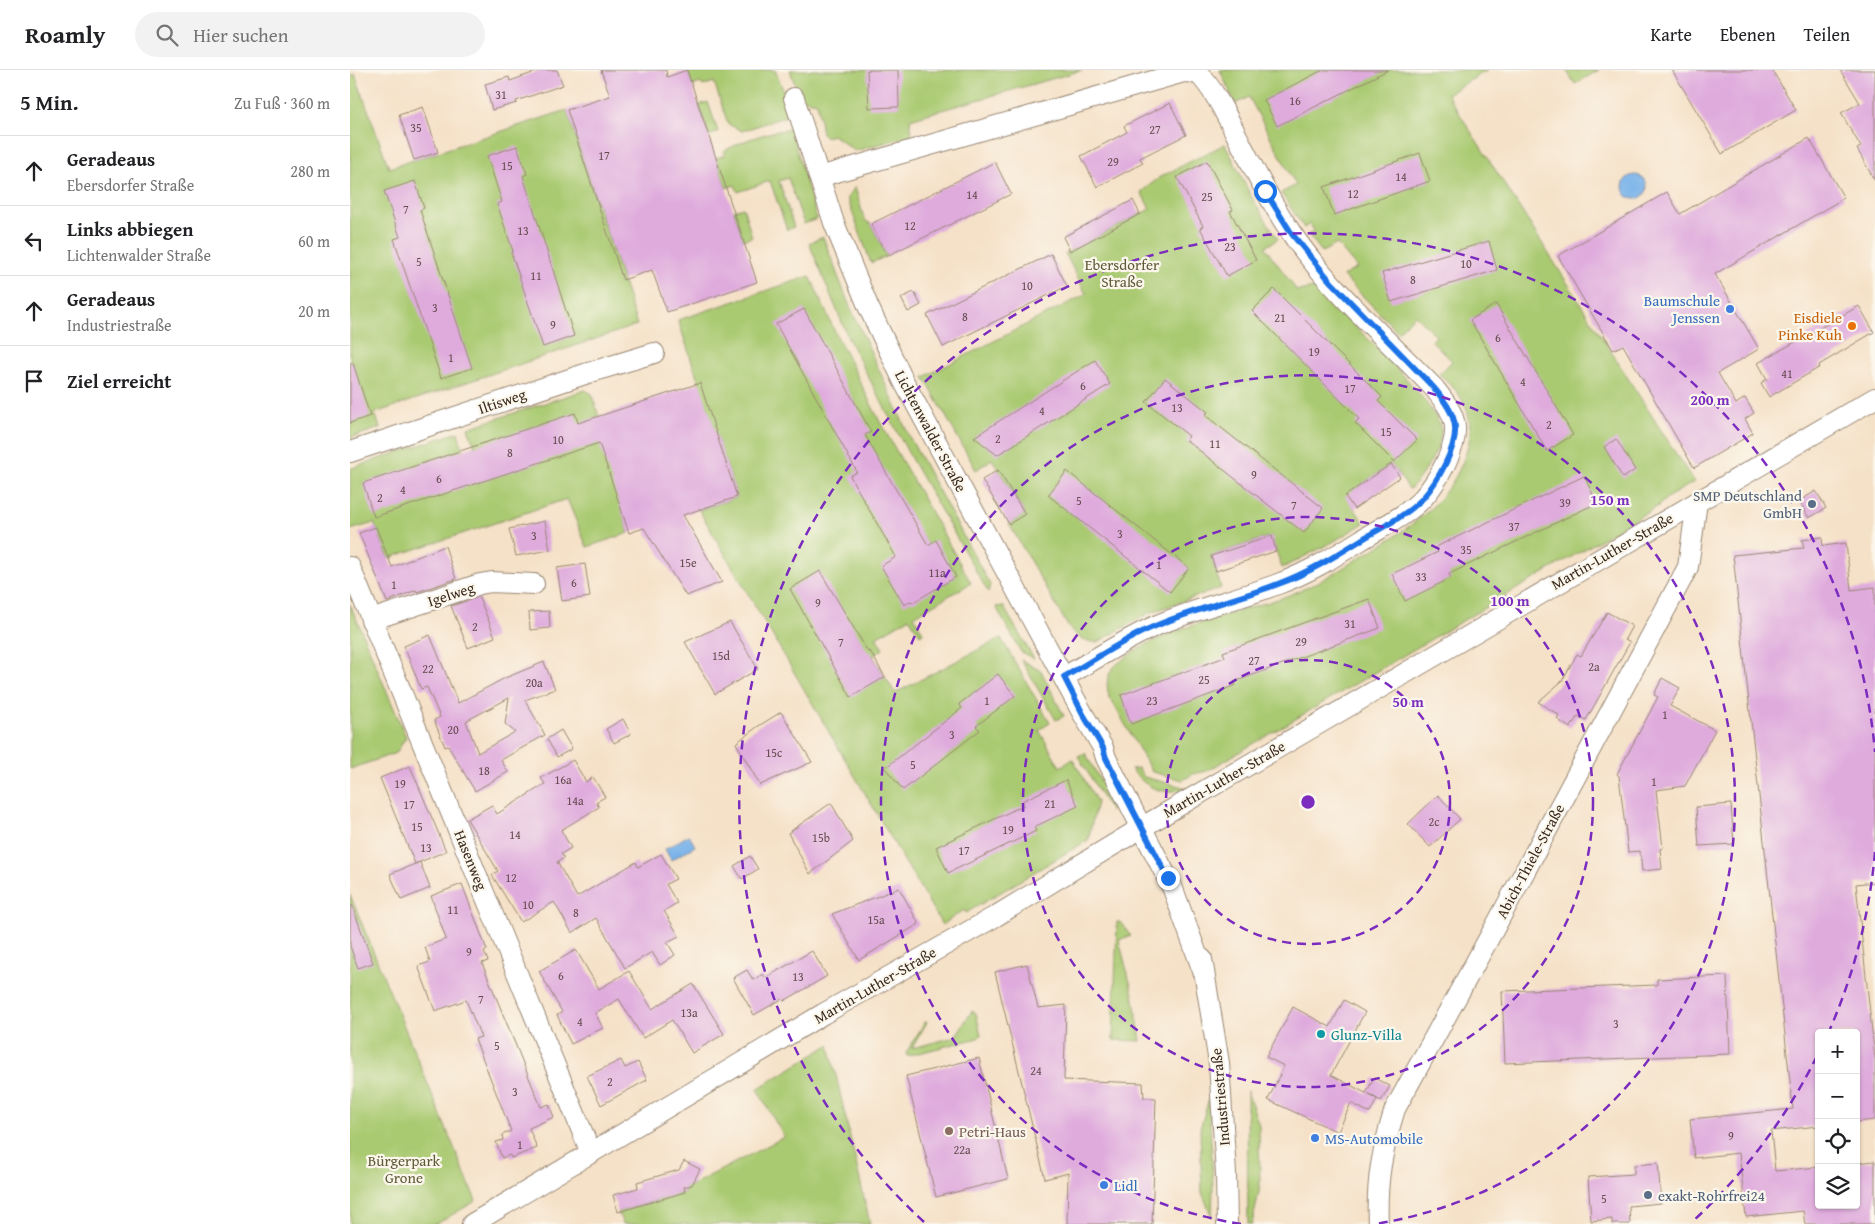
<!DOCTYPE html>
<html lang="de">
<meta charset="utf-8">
<style>
:root{--surface:#fff;--page:#f2f2f2;--text:#202124;--muted:#757577;--line:#e0e0e0}
body{margin:0;font-family:"Gentium Book Plus",serif;background:var(--page);color:var(--text)}
.controls{position:absolute;right:15px;bottom:15px;display:grid;overflow:hidden;border-radius:5px;box-shadow:0 1px 4px #0004}
.controls button{width:45px;height:45px;display:grid;place-items:center;padding:0;border:0;border-bottom:1px solid var(--line);background:var(--surface);color:var(--text);font:25px sans-serif}
.stop{position:absolute;width:15px;height:15px;margin:-11px;border:4px solid #1a73e8;border-radius:50%;background:#fff}
.stop.end{background:#1a73e8;border-color:#fff;box-shadow:0 1px 5px #0008}
.list{margin:0;padding:0;list-style:none}
h2{display:flex;justify-content:space-between;align-items:center;height:65px;margin:0;padding:0 20px;font-size:21px}
h2 small{font-size:16px;font-weight:400;color:var(--muted)}
.list li{display:grid;grid-template-columns:32px 1fr auto;gap:15px;align-items:center;box-sizing:border-box;height:70px;padding:0 20px;border-top:1px solid var(--line)}
.list b{display:block;font-size:19px;white-space:nowrap}
.list p{margin:0;font-size:16px;white-space:nowrap;color:var(--muted)}
.list em{font-size:16px;font-style:normal;color:var(--muted)}
.icon{flex:none;width:28px;height:28px;fill:none;stroke:currentColor;stroke-width:2;stroke-linecap:round;stroke-linejoin:round}
.map{position:relative;flex:none;width:1525px;height:1154px;overflow:hidden}
header{display:flex;align-items:center;gap:30px;box-sizing:border-box;height:70px;padding:0 25px;background:var(--surface);border-bottom:1px solid var(--line)}
header strong{font-size:24px}
nav{display:flex;gap:28px;margin-inline-start:auto;font-size:18px}
.search{width:350px;height:45px;background:var(--page);display:flex;align-items:center;gap:12px;box-sizing:border-box;padding:0 18px;border-radius:28px;color:var(--muted);font-size:19px}
main{display:flex}
aside{flex:1;background:var(--surface)}
.map>svg:first-child{display:block}
</style>
<header>
<strong>Roamly</strong>
<div class="search"><svg class="icon" aria-label="search" viewBox="0 0 24 24"><circle cx="10" cy="10" r="6"/><path d="M15 15l6 6"/></svg>Hier suchen</div>
<nav><a>Karte</a><a>Ebenen</a><a>Teilen</a></nav>
</header>
<main>
<aside>
<h2>5 Min.<small>Zu Fuß · 360 m</small></h2>
<ul class="list">
<li><svg class="icon" aria-label="ahead" viewBox="0 0 24 24"><path d="M12 20V5M6 11l6-6 6 6"/></svg><div><b>Geradeaus</b><p>Ebersdorfer Straße</p></div><em>280 m</em></li>
<li><svg class="icon" aria-label="left" viewBox="0 0 24 24"><path d="M17 20v-9H6M10 6l-5 5 5 5"/></svg><div><b>Links abbiegen</b><p>Lichtenwalder Straße</p></div><em>60 m</em></li>
<li><svg class="icon" aria-label="ahead" viewBox="0 0 24 24"><path d="M12 20V5M6 11l6-6 6 6"/></svg><div><b>Geradeaus</b><p>Industriestraße</p></div><em>20 m</em></li>
<li><svg class="icon" aria-label="arrive" viewBox="0 0 24 24"><path d="M6 21V4h12l-3 4 3 4H6"/></svg><div><b>Ziel erreicht</b></div></li>
</ul>
</aside>
<div class="map">
<svg width="1525" height="1154" viewBox="0 0 1525 1154">
<rect width="100%" height="100%" fill="#fbf7ec"/>
<filter id="ink" filterUnits="userSpaceOnUse"><feTurbulence type="fractalNoise" baseFrequency=".02" numOctaves="2"/><feDisplacementMap in="SourceGraphic" scale="10" xChannelSelector="R" yChannelSelector="G"/><feConvolveMatrix kernelMatrix="1 2 1 2 8 2 1 2 1" color-interpolation-filters="sRGB"/></filter>
<filter id="wash" filterUnits="userSpaceOnUse"><feTurbulence type="fractalNoise" baseFrequency=".0096" numOctaves="4" result="noise"/><feDisplacementMap in="SourceGraphic" scale="20" xChannelSelector="R" yChannelSelector="G"/><feGaussianBlur stdDeviation="1.12" result="paint"/><feColorMatrix in="noise" values="0 0 0 0 0 0 0 0 0 0 0 0 0 0 0 0 0 1.4 0 .05"/><feComposite in="paint" operator="in"/></filter>
<g filter="url(#wash)">
<rect width="100%" height="100%" fill="#f5e1c7"/>
<g fill="#aaca72" stroke="#727a48">
<polygon points="337,0 425,0 443,44 392,61 378,54 364,12 353,16 351,13 342,16"/>
<polygon points="440,0 733,0 560,49 562,65 505,81 483,65 475,67 472,63 467,32 450,29"/>
<path d="M870,0H1138L1097,24L1344,412L1318,427L1308,436L857,701L843,704L833,710L802,702L759,626C756,614 756,604 766,595C805,561 861,551 908,535C923,531 938,526 951,520C973,511 994,497 1014,485C1057,460 1100,433 1116,383C1127,350 1115,325 1089,304L1102,291L1082,271L1086,266L1065,245L1048,262L993,206L1007,198L987,174L972,182L958,164L964,161L960,154L954,158L931,123L946,115L899,27L885,34Z"/>
<polygon points="1216,0 1249,0 1225,14"/>
<polygon points="5,4 39,98 217,40 287,255 25,343 30,358 0,368 0,6"/>
<polygon points="358,32 368,62 359,66 349,35"/>
<path d="M444,59L446,77L467,149L454,154L438,108L429,111L444,157L437,160L420,111L388,122L385,115L376,118L366,88L375,85L374,81C394,70 421,60 444,59Z"/>
<path d="M875,74L903,130L928,169L915,177L947,221L965,218C990,242 1089,332 1091,361C1092,378 1072,406 1061,418L1059,419L1041,394L996,426L1014,453L981,473L932,498L921,466L861,486L871,518L799,543L748,572C735,573 728,567 719,558L659,454L675,444L642,389L626,400L574,307L736,224L715,183L800,139L791,122L810,107Z"/>
<polygon points="505,117 513,145 516,151 521,154 537,186 521,193 497,128"/>
<polygon points="393,137 402,167 393,170 384,140"/>
<polygon points="473,167 498,232 561,370 640,515 638,522 563,392 500,272 459,173"/>
<polygon points="460,206 485,262 530,352 621,513 564,546 573,563 570,565 559,548 526,567 533,579 523,586 545,623 651,568 700,653 689,660 710,697 723,689 747,732 738,770 616,843 614,840 592,855 349,440 387,427 328,250"/>
<path d="M235,320L242,324C257,370 264,417 279,463L237,477L217,429L39,488L24,453L0,460V399L2,398L108,362L113,381L125,377L118,358Z"/>
<polygon points="0,534 56,667 46,683 0,699"/>
<polygon points="653,536 684,589 671,582 646,537"/>
<polygon points="671,590 691,601 714,646 706,650"/>
<polygon points="735,683 758,724 761,742 728,686"/>
<path d="M788,698L794,707L837,718C812,726 797,719 781,699Z"/>
<polygon points="0,825 126,1131 86,1154 0,1154"/>
<polygon points="767,852 770,852 781,866 769,870 783,924 791,971 763,970"/>
<polygon points="622,941 626,943 631,965 628,968 557,986 556,983 575,952 577,952 562,978 605,967"/>
<polygon points="479,975 520,1154 273,1154 268,1142 335,1122 334,1117 342,1115 434,1067 407,1019"/>
<polygon points="897,1021 909,1055 910,1117 902,1154 898,1154"/>
<polygon points="859,1028 863,1115 862,1147 852,1123 850,1059"/>
</g>
<g fill="#79b3ea" stroke="#5a6e84">
<circle cx="1285" cy="117" r="12"/>
<polygon points="339,765 345,776 321,790 315,779"/>
</g>
<g id="blocks">
<g fill="#dfabdd" fill-rule="evenodd">
<polygon points="191,0 207,0 213,15 166,31 167,33 142,40 135,14 159,7 160,11"/>
<polygon points="251,0 316,0 317,7 337,0 407,212 317,242 302,200 273,210 217,40 260,26"/>
<polygon points="517,0 548,0 549,37 519,38"/>
<polygon points="973,0 1038,0 927,56 914,30"/>
<polygon points="1322,0 1422,0 1446,40 1372,84"/>
<polygon points="1490,0 1525,0 1525,111 1507,79 1511,77 1491,43 1510,33"/>
<polygon points="820,33 836,65 790,88 793,93 747,117 731,86 777,62 774,56"/>
<polygon points="73,37 88,82 64,90 49,45"/>
<polygon points="1459,68 1494,128 1365,204 1409,279 1368,303 1386,334 1395,328 1404,343 1395,349 1403,363 1344,398 1273,275 1263,280 1208,186 1317,122 1330,144"/>
<polygon points="167,76 177,104 173,106 224,266 193,277 161,182 163,181 147,134 152,132 137,86"/>
<polygon points="1070,83 1080,111 984,145 974,117"/>
<polygon points="857,91 883,140 880,141 906,190 877,206 850,158 853,156 827,107"/>
<polygon points="645,92 661,124 537,186 521,154"/>
<polygon points="65,111 74,138 70,140 122,298 91,308 44,169 50,167 34,121"/>
<polygon points="783,130 790,144 720,181 713,167"/>
<polygon points="1139,171 1147,200 1041,232 1032,203"/>
<polygon points="701,184 717,216 593,277 577,245"/>
<polygon points="924,219 1032,327 1028,331 1067,370 1044,392 1005,353 1009,349 902,241"/>
<polygon points="564,222 571,235 558,242 551,228"/>
<polygon points="1146,234 1223,365 1197,381 1120,250"/>
<polygon points="1509,236 1524,262 1469,295 1470,297 1419,327 1411,313 1417,309 1408,293"/>
<polygon points="454,239 521,362 515,365 541,411 578,475 586,470 606,507 562,533 561,531 554,535 531,496 546,487 500,406 507,402 426,254"/>
<polygon points="745,290 760,314 657,379 647,385 624,367"/>
<polygon points="0,293 3,293 20,346 0,353"/>
<polygon points="815,308 858,342 855,345 973,438 954,463 836,370 839,366 796,332"/>
<polygon points="350,313 387,427 333,445 372,512 336,526 294,458 279,463 249,373 24,447 13,413 225,343 228,353"/>
<polygon points="1266,369 1285,400 1273,408 1254,377"/>
<polygon points="1041,394 1050,407 1004,439 995,426"/>
<polygon points="648,400 675,444 659,454 632,410"/>
<polygon points="717,401 839,498 820,522 698,425"/>
<polygon points="1234,406 1247,433 1099,504 1101,508 1055,531 1042,504 1088,482 1086,477"/>
<polygon points="1466,421 1476,438 1459,448 1449,431"/>
<polygon points="195,451 200,480 166,486 159,459"/>
<polygon points="26,457 42,497 95,476 106,509 67,522 66,520 37,532 9,463"/>
<polygon points="922,466 926,481 866,501 861,486"/>
<polygon points="1472,467 1473,476 1496,473 1501,520 1525,517 1525,812 1506,814 1525,989 1525,1050 1506,1052 1506,963 1469,963 1469,1056 1421,1061 1425,1101 1469,1097 1469,1135 1506,1135 1506,1093 1525,1091 1525,1154 1455,1154 1453,1141 1396,1147 1389,1083 1344,1088 1340,1049 1443,1039 1383,485 1454,478 1452,470"/>
<polygon points="235,494 240,527 212,531 207,498"/>
<polygon points="470,501 518,582 520,581 535,607 501,627 440,519"/>
<polygon points="129,527 145,567 118,578 101,536"/>
<polygon points="1019,529 1030,558 884,612 886,615 781,654 771,625 875,587 873,582"/>
<polygon points="199,541 200,558 180,560 179,542"/>
<polygon points="1257,542 1282,556 1275,569 1280,572 1236,650 1228,646 1220,658 1207,649 1209,645 1188,632 1212,611 1227,584 1231,586"/>
<polygon points="380,552 408,599 365,624 335,572"/>
<path d="M80,565L108,633L155,608L194,592L205,619L175,630L195,665L151,690L158,702L125,721L98,676L95,677L84,650L90,647L77,617L71,619L54,576ZM159,628L155,654L165,662L128,683L116,651Z"/>
<polygon points="648,604 665,626 626,656 630,660 553,720 535,698 612,638 609,634"/>
<polygon points="1312,608 1330,618 1320,636 1365,660 1335,716 1306,720 1313,778 1310,779 1312,799 1292,801 1290,781 1278,782 1269,706 1267,704 1308,627 1304,625"/>
<polygon points="431,642 462,692 410,715 386,673 407,657"/>
<polygon points="273,649 281,664 264,673 256,659"/>
<polygon points="211,660 222,679 207,687 197,669"/>
<polygon points="223,690 236,712 243,707 255,727 246,732 249,737 211,760 221,778 211,784 214,788 207,792 227,827 286,792 288,797 311,784 326,809 316,814 327,833 314,841 329,866 317,872 325,885 310,895 302,882 275,898 246,848 222,863 204,832 171,852 142,805 148,801 117,749 142,735 147,744 195,714 191,708"/>
<polygon points="60,696 96,781 65,794 70,792 80,818 51,830 40,804 65,794 30,708"/>
<polygon points="716,710 728,736 684,757 686,761 598,803 586,777 674,735 672,731"/>
<polygon points="1088,725 1110,749 1080,777 1058,754"/>
<polygon points="481,733 503,771 460,804 438,763"/>
<polygon points="1381,734 1384,774 1349,776 1346,737"/>
<polygon points="400,786 408,799 392,809 384,796"/>
<polygon points="112,814 137,880 134,882 138,891 132,893 191,1037 199,1034 204,1047 179,1058 187,1078 161,1088 160,1085 152,1088 146,1072 153,1070 152,1065 161,1061 125,969 131,967 116,930 85,941 68,896 80,892 75,877 96,869 81,826"/>
<polygon points="549,818 569,854 509,890 482,844"/>
<polygon points="2,835 23,893 8,898 0,876 0,836"/>
<polygon points="226,880 249,919 279,901 302,939 343,914 374,964 342,983 322,950 293,968 269,929 245,943 253,958 221,974 207,945 212,942 189,901"/>
<polygon points="462,881 477,906 434,931 432,929 404,945 383,908 397,900 403,910 413,904 415,908"/>
<polygon points="677,894 688,938 716,935 714,1010 793,1013 794,1028 806,1028 802,1154 717,1154 718,1103 695,1109 645,902"/>
<polygon points="1377,906 1380,984 1155,993 1152,921 1307,915 1307,909"/>
<polygon points="994,930 1015,942 981,1005 1027,1029 1020,1043 1001,1033 988,1062 918,1030 934,996 916,987 943,937 980,957"/>
<polygon points="629,988 658,1109 586,1127 556,1006"/>
<polygon points="271,990 275,998 288,992 297,1010 251,1035 237,1006"/>
<polygon points="1024,1008 1040,1016 1031,1031 1016,1023"/>
<polygon points="334,1091 350,1099 342,1115 334,1117 335,1122 268,1142 263,1125 288,1118 287,1112 329,1100"/>
<polygon points="1308,1093 1311,1133 1279,1136 1280,1154 1262,1154 1262,1149 1241,1151 1238,1107 1284,1104 1284,1095"/>
</g>
</g>
</g>
<g filter="url(#ink)">
<use href="#blocks" fill-opacity="0" stroke="#988672" stroke-width="1"/>
<g fill="none" stroke-linecap="round" stroke-linejoin="round">
<g stroke="#988672" stroke-width="22">
<g id="minor">
<polyline points="444,28 484,153 518,236 554,312 733,644 753,678 756,688 823,819 853,901"/>
<path d="M469,107L834,2L848,3C866,22 876,45 888,68C905,101 921,133 942,164C981,221 1036,268 1084,318C1092,328 1104,342 1105,357C1107,378 1087,412 1073,428C1056,446 1032,457 1011,470C984,487 958,503 928,514C886,530 843,539 803,557C772,571 743,591 714,607"/>
<polyline points="0,382 238,303 304,283"/>
<polyline points="0,497 241,1083"/>
<polyline points="21,550 130,514 142,512 184,514"/>
<polyline points="852,889 869,993 876,1104 877,1154"/>
<polyline points="122,1154 473,944 646,846 801,752 1525,328"/>
<path d="M1028,1154C1026,1110 1032,1081 1045,1039L1145,857L1338,497L1347,432"/>
</g>
</g>
<use href="#minor" stroke="#fff" stroke-width="20"/>
</g>
</g>
<g fill="none" stroke-linecap="round" stroke-linejoin="round" filter="url(#ink)">
<path stroke="#1a73e8" stroke-width="6" d="M818,808L756,688L753,678L733,644L714,607C743,591 772,570 803,557C843,539 886,530 928,514C958,503 984,487 1011,470C1032,457 1056,446 1073,428C1087,412 1107,378 1105,357C1104,342 1092,328 1084,318L981,212L942,164L915,121"/>
</g>
<g fill="none" stroke="#7b2cbf" stroke-width="2.5" stroke-dasharray="9 6">
<circle cx="958" cy="732" r="142"/>
<circle cx="958" cy="732" r="285"/>
<path d="M891 1154A427 427 0 1 1 1025 1154"/>
<path d="M1525 782A569 569 0 0 1 1480 959M1467 986A569 569 0 0 1 1342 1152M574 1152A569 569 0 1 1 1525 682"/>
</g>
<g fill="#3f7fe0" stroke="#fbf7ec" stroke-width="2">
<circle cx="1380" cy="239" r="5"/>
<circle cx="965" cy="1068" r="5"/>
<circle cx="754" cy="1115" r="5"/>
</g>
<circle fill="#e8710a" stroke="#fbf7ec" stroke-width="2" cx="1502" cy="256" r="5"/>
<g fill="#5c6f8a" stroke="#fbf7ec" stroke-width="2">
<circle cx="1462" cy="434" r="5"/>
<circle cx="1298" cy="1125" r="5"/>
</g>
<circle fill="#0f9aa8" stroke="#fbf7ec" stroke-width="2" cx="971" cy="964" r="5"/>
<circle fill="#8d6e63" stroke="#fbf7ec" stroke-width="2" cx="599" cy="1061" r="5"/>
<g text-anchor="middle" dominant-baseline="central" stroke-width="4.5" stroke-linejoin="round" paint-order="stroke">
<g font-size="12" fill="#644a4e">
<text x="151" y="24">31</text>
<text x="945" y="30">16</text>
<text x="66" y="57">35</text>
<text x="805" y="59">27</text>
<text x="254" y="85">17</text>
<text x="763" y="91">29</text>
<text x="157" y="95">15</text>
<text x="1051" y="106">14</text>
<text x="1003" y="123">12</text>
<text x="622" y="124">14</text>
<text x="857" y="126">25</text>
<text x="56" y="139">7</text>
<text x="560" y="155">12</text>
<text x="173" y="160">13</text>
<text x="880" y="176">23</text>
<text x="69" y="191">5</text>
<text x="1116" y="193">10</text>
<text x="186" y="205">11</text>
<text x="1063" y="209">8</text>
<text x="677" y="215">10</text>
<text x="85" y="237">3</text>
<text x="615" y="246">8</text>
<text x="930" y="247">21</text>
<text x="203" y="254">9</text>
<text x="1148" y="267">6</text>
<text x="964" y="281">19</text>
<text x="101" y="287">1</text>
<text x="1437" y="303">41</text>
<text x="1173" y="311">4</text>
<text x="733" y="315">6</text>
<text x="1000" y="318">17</text>
<text x="827" y="337">13</text>
<text x="692" y="340">4</text>
<text x="1199" y="354">2</text>
<text x="1036" y="361">15</text>
<text x="648" y="368">2</text>
<text x="208" y="369">10</text>
<text x="865" y="373">11</text>
<text x="160" y="382">8</text>
<text x="904" y="404">9</text>
<text x="89" y="408">6</text>
<text x="53" y="419">4</text>
<text x="30" y="427">2</text>
<text x="729" y="430">5</text>
<text x="1215" y="432">39</text>
<text x="944" y="435">7</text>
<text x="1164" y="456">37</text>
<text x="770" y="463">3</text>
<text x="184" y="465">3</text>
<text x="1116" y="479">35</text>
<text x="338" y="492">15e</text>
<text x="809" y="494">1</text>
<text x="587" y="502">11a</text>
<text x="1071" y="506">33</text>
<text x="224" y="512">6</text>
<text x="44" y="514">1</text>
<text x="468" y="532">9</text>
<text x="1000" y="553">31</text>
<text x="125" y="556">2</text>
<text x="951" y="571">29</text>
<text x="491" y="572">7</text>
<text x="371" y="585">15d</text>
<text x="904" y="590">27</text>
<text x="1244" y="596">2a</text>
<text x="78" y="598">22</text>
<text x="854" y="609">25</text>
<text x="184" y="612">20a</text>
<text x="637" y="630">1</text>
<text x="802" y="630">23</text>
<text x="1315" y="644">1</text>
<text x="103" y="659">20</text>
<text x="602" y="664">3</text>
<text x="424" y="682">15c</text>
<text x="563" y="694">5</text>
<text x="134" y="700">18</text>
<text x="213" y="709">16a</text>
<text x="1304" y="711">1</text>
<text x="50" y="713">19</text>
<text x="225" y="730">14a</text>
<text x="700" y="733">21</text>
<text x="59" y="734">17</text>
<text x="1084" y="751">2c</text>
<text x="67" y="756">15</text>
<text x="658" y="759">19</text>
<text x="165" y="764">14</text>
<text x="471" y="767">15b</text>
<text x="76" y="777">13</text>
<text x="614" y="780">17</text>
<text x="161" y="807">12</text>
<text x="178" y="834">10</text>
<text x="103" y="839">11</text>
<text x="226" y="842">8</text>
<text x="526" y="849">15a</text>
<text x="119" y="881">9</text>
<text x="211" y="905">6</text>
<text x="448" y="906">13</text>
<text x="131" y="929">7</text>
<text x="339" y="942">13a</text>
<text x="230" y="951">4</text>
<text x="1266" y="953">3</text>
<text x="147" y="975">5</text>
<text x="686" y="1000">24</text>
<text x="260" y="1011">2</text>
<text x="165" y="1021">3</text>
<text x="1381" y="1065">9</text>
<text x="170" y="1074">1</text>
<text x="612" y="1079">22a</text>
<text x="1254" y="1128">5</text>
</g>
<g font-size="15" fill="#5c5a37" stroke="#fbf7ec">
<text x="772" y="194">Ebersdorfer<tspan x="772" dy="17">Straße</tspan></text>
<text x="54" y="1090">Bürgerpark<tspan x="54" dy="17">Grone</tspan></text>
</g>
<g font-size="15" fill="#366cbe" stroke="#fbf7ec" text-anchor="start">
<text x="1370" y="230" text-anchor="end">Baumschule<tspan x="1370" dy="17">Jenssen</tspan></text>
<text x="975" y="1068">MS-Automobile</text>
<text x="764" y="1115">Lidl</text>
</g>
<g font-size="15" fill="#c56008" stroke="#fbf7ec" text-anchor="end">
<text x="1492" y="247">Eisdiele<tspan x="1492" dy="17">Pinke Kuh</tspan></text>
</g>
<g font-size="15" fill="#3b2a1e" stroke="#fbf7ec">
<text transform="translate(152 331) rotate(-19)">Iltisweg</text>
<text transform="translate(581 361) rotate(62)">Lichtenwalder Straße</text>
<text transform="translate(1262 481) rotate(-30)">Martin-Luther-Straße</text>
<text transform="translate(101 524) rotate(-18)">Igelweg</text>
<text transform="translate(874 709) rotate(-30)">Martin-Luther-Straße</text>
<text transform="translate(121 790) rotate(68)">Hasenweg</text>
<text transform="translate(1180 791) rotate(-62)">Abich-Thiele-Straße</text>
<text transform="translate(525 915) rotate(-30)">Martin-Luther-Straße</text>
<text transform="translate(870 1027) rotate(-95)">Industriestraße</text>
</g>
<g font-size="15" fill="#4e5e75" stroke="#fbf7ec" text-anchor="end">
<text x="1452" y="425">SMP Deutschland<tspan x="1452" dy="17">GmbH</tspan></text>
<text x="1308" y="1125" text-anchor="start">exakt-Rohrfrei24</text>
</g>
<g font-size="15" fill="#0d838f" stroke="#fbf7ec" text-anchor="start">
<text x="981" y="964">Glunz-Villa</text>
</g>
<g font-size="15" fill="#785e54" stroke="#fbf7ec" text-anchor="start">
<text x="609" y="1061">Petri-Haus</text>
</g>
</g>
<circle cx="958" cy="732" r="8" fill="#7b2cbf" stroke="#fbf7ec" stroke-width="2.5"/>
<g font-size="15" text-anchor="middle" font-weight="bold" fill="#7b2cbf" stroke="#fbf7ec" stroke-width="4.5" stroke-linejoin="round" paint-order="stroke">
<text x="1360" y="335">200 m</text>
<text x="1260" y="435">150 m</text>
<text x="1160" y="536">100 m</text>
<text x="1058" y="637">50 m</text>
</g>
</svg>
<div class="controls">
<button>+</button>
<button>−</button>
<button><svg class="icon" aria-label="locate" viewBox="0 0 24 24"><circle cx="12" cy="12" r="6"/><path d="M12 2v4M12 18v4M2 12h4M18 12h4"/></svg></button>
<button><svg class="icon" aria-label="layers" viewBox="0 0 24 24"><path d="M12 4l9 5-9 5-9-5zM3 14l9 5 9-5"/></svg></button>
</div>
<div class="stop" style="left:915px;top:121px"></div>
<div class="stop end" style="left:818px;top:808px"></div>
</div>
</main>
